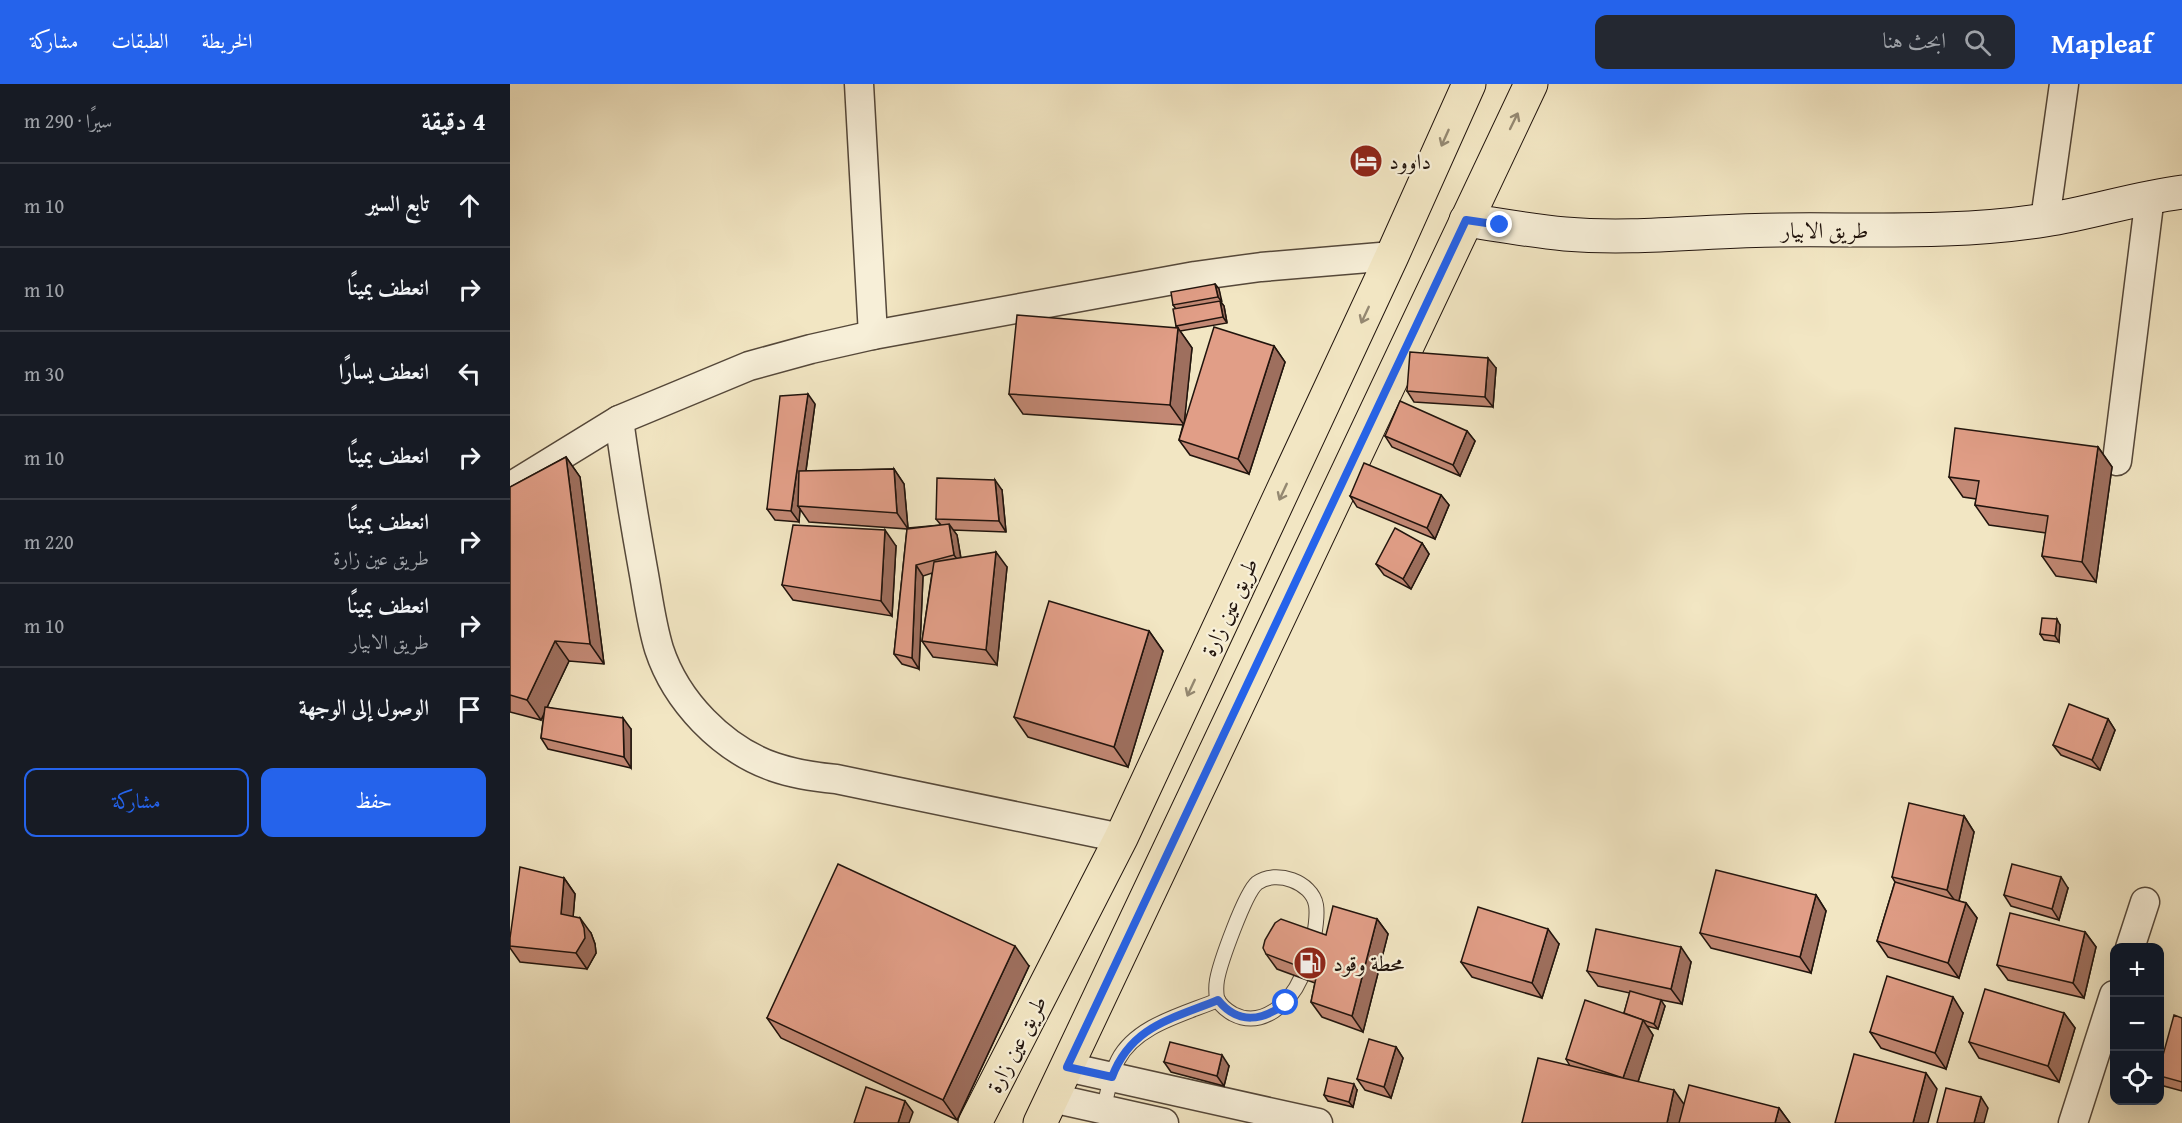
<!DOCTYPE html>
<html lang="ar">
<meta charset="utf-8">
<style>
:root{--surface:#171b24;--page:#242831;--text:#f1f3f6;--muted:#9ea1a6;--line:#363941;--accent:#2563eb}
body{margin:0;font-family:"Gentium Book Plus",Amiri,serif;background:var(--page);color:var(--text);direction:rtl}
.controls{position:absolute;right:18px;bottom:18px;display:grid;overflow:hidden;border-radius:12px;box-shadow:0 6px 24px #0002}
.controls button{width:54px;height:54px;display:grid;place-items:center;padding:0;border:0;border-bottom:2px solid var(--line);background:var(--surface);color:var(--text);font:30px sans-serif}
.stop{position:absolute;width:18px;height:18px;margin:-14px;border:4px solid #2563eb;border-radius:50%;background:#fff}
.stop.end{background:#2563eb;border-color:#fff;box-shadow:0 2px 6px #0008}
.list{margin:0;padding:0;list-style:none}
h2{display:flex;justify-content:space-between;align-items:center;height:78px;margin:0;padding:0 24px;font-size:26px}
h2 small{font-size:20px;font-weight:400;color:var(--muted)}
.list li{display:grid;grid-template-columns:39px 1fr auto;gap:18px;align-items:center;box-sizing:border-box;height:84px;padding:0 24px;border-top:2px solid var(--line)}
.list b{display:block;font-size:22px;white-space:nowrap}
.list p{margin:0;font-size:20px;white-space:nowrap;color:var(--muted)}
.list em{font-size:20px;font-style:normal;color:var(--muted)}
.actions{display:flex;gap:12px;padding:18px 24px}
.actions a{flex:1;padding:14px 0;border:2px solid var(--accent);border-radius:12px;text-align:center;font-size:21px;color:var(--accent)}
.actions .main{background:var(--accent);color:#fff}
.icon{flex:none;width:33px;height:33px;fill:none;stroke:currentColor;stroke-width:2;stroke-linecap:round;stroke-linejoin:round}
.map{position:relative;flex:none;width:1672px;height:1039px;overflow:hidden;direction:ltr}
header{display:flex;align-items:center;gap:36px;box-sizing:border-box;height:84px;padding:0 30px;background:var(--accent);color:#fff}
header strong{font-size:28px}
nav{display:flex;gap:33px;margin-inline-start:auto;font-size:21px}
.search{width:420px;height:54px;background:var(--page);display:flex;align-items:center;gap:15px;box-sizing:border-box;padding:0 21px;border-radius:12px;color:var(--muted);font-size:22px}
main{display:flex}
aside{flex:1;background:var(--surface)}
.map>svg:first-child{display:block}
</style>
<header>
<strong>Mapleaf</strong>
<div class="search"><svg class="icon" aria-label="search" viewBox="0 0 24 24"><circle cx="10" cy="10" r="6"/><path d="M15 15l6 6"/></svg>ابحث هنا</div>
<nav><a>الخريطة</a><a>الطبقات</a><a>مشاركة</a></nav>
</header>
<main>
<div class="map">
<svg width="1672" height="1039" viewBox="0 0 1672 1039">
<rect width="100%" height="100%" fill="#f2e6c3"/>
<filter id="stains"><feTurbulence type="fractalNoise" baseFrequency=".00333" numOctaves="4"/><feColorMatrix values="0 0 0 0 .2 0 0 0 0 .09 0 0 0 0 .02 0 0 0 .5 -.17"/></filter>
<radialGradient id="worn" r=".72"><stop offset=".6" stop-color="#630" stop-opacity="0"/><stop offset="1" stop-color="#630" stop-opacity=".3"/></radialGradient>
<g fill="none" stroke-linecap="round" stroke-linejoin="round">
<g stroke="#55483a" stroke-width="16">
<g id="service">
<path d="M791,894C780,919 752,945 723,930C716,926 710,921 707,914C706,908 706,902 707,896C710,879 735,809 747,799C766,785 802,798 806,821C808,833 805,846 803,858"/>
<path d="M593,1026C598,1009 600,991 608,976C626,941 675,930 708,916"/>
</g>
</g>
<g stroke="#55483a" stroke-width="31">
<g id="minor">
<polyline points="349,0 363,251"/>
<polyline points="1535,136 1554,0"/>
<path d="M109,336C116,386 124,435 133,485C138,512 141,539 149,565C166,617 212,665 264,683C284,690 305,693 326,695L611,754"/>
<polyline points="1607,377 1640,112"/>
<polyline points="0,403 109,336 239,282 301,265 363,251 685,192 751,183 882,172"/>
<polyline points="1620,864 1635,818"/>
<polyline points="557,983 808,1039"/>
<polyline points="542,1014 654,1039"/>
<polyline points="1563,1039 1604,911"/>
</g>
</g>
<g stroke="#21140d" stroke-width="35">
<path id="secondary" d="M956,136C989,141 1022,147 1055,150C1127,156 1200,146 1272,146C1359,145 1448,150 1535,136C1581,129 1625,114 1672,108"/>
</g>
<g stroke="#21140d" stroke-width="35">
<g id="primary">
<polyline points="465,1039 611,754 882,172 959,0"/>
<polyline points="530,1039 1021,0"/>
</g>
</g>
<use href="#service" stroke="#f7efd8" stroke-width="14"/>
<use href="#minor" stroke="#f7efd8" stroke-width="28"/>
<use href="#secondary" stroke="#f7efd8" stroke-width="33"/>
<use href="#primary" stroke="#f2e6c3" stroke-width="33"/>
</g>
<g fill="#c28874" stroke="#21140d" stroke-width="1.5">
<polygon points="705,200 709,205 711,218 714,222 717,239 670,247 682,264 674,339 764,262 775,278 739,390 680,371 669,356 673,341 513,330 499,310 668,244 666,242 666,225 663,221"/>
<polygon points="986,284 983,323 904,318 897,307"/>
<polygon points="305,320 296,387 384,385 394,400 398,444 431,441 426,435 492,406 496,448 443,446 447,451 451,474 497,483 487,581 423,573 412,557 422,489 413,492 409,585 392,580 384,570 397,445 299,438 290,425 289,438 265,436 257,425"/>
<polygon points="957,347 965,357 950,392 882,363 875,352"/>
<polygon points="1588,363 1602,383 1586,498 1546,492 1532,472 1536,449 1479,441 1465,421 1466,415 1453,413 1439,393"/>
<polygon points="56,373 70,393 94,580 59,577 37,623 121,645 121,684 38,665 31,654 34,629 31,636 0,628 0,403"/>
<polygon points="931,411 939,421 925,455 847,423 840,412"/>
<polygon points="912,459 919,470 901,505 874,491 866,480"/>
<polygon points="386,462 382,532 283,516 272,501"/>
<polygon points="1550,541 1549,558 1534,556 1530,550"/>
<polygon points="639,547 653,567 618,683 518,653 504,633"/>
<polygon points="1598,635 1605,646 1590,686 1551,671 1543,661"/>
<polygon points="1454,732 1464,748 1449,817 1456,819 1467,834 1449,894 1378,873 1367,857 1385,798 1382,793"/>
<polygon points="54,794 65,810 63,833 81,849 85,860 86,869 77,885 10,878 0,864 0,854"/>
<polygon points="1558,804 1549,836 1501,822 1494,811"/>
<polygon points="1306,811 1316,827 1301,889 1201,864 1190,849"/>
<polygon points="867,835 878,850 853,948 812,933 801,918 805,899 767,885 756,870"/>
<polygon points="1575,848 1586,863 1574,914 1498,896 1487,881"/>
<polygon points="1049,860 1032,914 962,893 951,878"/>
<polygon points="1181,878 1172,920 1146,915 1155,922 1148,945 1137,942 1143,951 1128,998 1174,1020 1269,1024 1280,1039 1012,1039 1060,982 1056,975 1114,929 1120,909 1088,902 1077,887"/>
<polygon points="519,882 447,1036 271,954 257,934"/>
<polygon points="1453,929 1436,985 1371,964 1360,948"/>
<polygon points="1554,929 1565,944 1549,998 1469,974 1459,958"/>
<polygon points="1672,934 1672,1007 1654,1002 1650,995 1650,982"/>
<polygon points="886,963 893,974 881,1014 855,1006 847,995"/>
<polygon points="654,978 719,982 714,1002 661,988"/>
<polygon points="847,1006 843,1023 818,1017 814,1011"/>
</g>
<g fill="#9e6f5e" stroke="#21140d" stroke-width="1.5">
<polygon points="705,200 709,205 712,218 708,213"/>
<polygon points="710,217 714,222 717,239 713,233"/>
<polygon points="668,244 682,264 674,341 660,321"/>
<polygon points="764,262 775,278 739,390 728,375"/>
<polygon points="978,274 986,284 983,323 975,313"/>
<polygon points="298,310 305,320 291,422 288,422 290,425 289,438 281,427"/>
<polygon points="957,347 965,357 950,392 943,381"/>
<polygon points="1588,363 1602,383 1586,498 1572,478"/>
<polygon points="56,373 70,393 94,580 80,560"/>
<polygon points="384,385 394,400 398,445 387,429"/>
<polygon points="485,396 492,406 496,448 489,437"/>
<polygon points="931,411 939,421 925,455 917,444"/>
<polygon points="439,440 447,451 452,482 444,471"/>
<polygon points="375,446 386,462 382,532 371,517"/>
<polygon points="912,459 919,470 901,505 893,495"/>
<polygon points="486,468 497,483 487,581 476,566"/>
<polygon points="406,481 413,492 409,585 402,574"/>
<polygon points="1547,535 1550,541 1549,558 1545,552"/>
<polygon points="639,547 653,567 618,683 604,663"/>
<polygon points="45,557 59,577 31,636 17,616"/>
<polygon points="113,634 121,645 121,684 114,673"/>
<polygon points="1598,635 1605,646 1590,686 1582,676"/>
<polygon points="1454,732 1464,748 1448,821 1437,806"/>
<polygon points="1551,793 1558,804 1549,836 1542,825"/>
<polygon points="54,794 65,810 62,846 51,830"/>
<polygon points="1306,811 1316,827 1301,889 1290,873"/>
<polygon points="1456,819 1467,834 1449,894 1438,879"/>
<polygon points="70,834 81,849 85,860 86,869 77,885 66,869"/>
<polygon points="867,835 878,850 853,948 842,932"/>
<polygon points="1038,845 1049,860 1032,914 1022,899"/>
<polygon points="1575,848 1586,863 1574,914 1563,899"/>
<polygon points="505,862 519,882 447,1036 433,1016"/>
<polygon points="1171,863 1181,878 1172,920 1161,905"/>
<polygon points="1443,913 1453,929 1436,985 1425,969"/>
<polygon points="1151,916 1155,922 1148,945 1144,940"/>
<polygon points="1554,929 1565,944 1549,998 1538,982"/>
<polygon points="1133,936 1143,951 1124,1010 1113,994"/>
<polygon points="886,963 893,974 881,1014 874,1003"/>
<polygon points="712,971 719,982 714,1002 707,992"/>
<polygon points="1416,989 1427,1005 1418,1039 1403,1039"/>
<polygon points="844,1000 847,1006 843,1023 839,1018"/>
<polygon points="1164,1006 1178,1026 1175,1039 1157,1039"/>
<polygon points="1471,1013 1478,1024 1474,1039 1464,1039"/>
<polygon points="395,1017 403,1028 399,1039 388,1039"/>
<polygon points="1269,1024 1280,1039 1265,1039"/>
</g>
<g fill="#e19e87" stroke="#21140d" stroke-width="1.5">
<polygon points="705,200 708,213 663,221 661,208"/>
<polygon points="710,217 713,233 666,242 663,225"/>
<polygon points="507,231 668,244 660,321 499,310"/>
<polygon points="704,243 764,262 728,375 669,356"/>
<polygon points="900,268 978,274 975,313 897,307"/>
<polygon points="298,310 281,427 257,425 270,312"/>
<polygon points="890,317 957,347 943,381 875,352"/>
<polygon points="1445,344 1588,363 1572,478 1532,472 1538,432 1465,421 1469,397 1439,393"/>
<polygon points="56,373 80,560 45,557 17,616 0,611 0,403"/>
<polygon points="854,379 931,411 917,444 840,412"/>
<polygon points="384,385 387,429 288,422 289,387"/>
<polygon points="427,394 485,396 489,437 426,435"/>
<polygon points="439,440 444,471 406,481 402,574 384,570 397,445"/>
<polygon points="283,441 375,446 371,517 272,501"/>
<polygon points="885,444 912,459 893,495 866,480"/>
<polygon points="486,468 476,566 412,557 424,478"/>
<polygon points="539,517 639,547 604,663 504,633"/>
<polygon points="1532,534 1547,535 1545,552 1530,550"/>
<polygon points="1559,620 1598,635 1582,676 1543,661"/>
<polygon points="35,623 113,634 114,673 31,654"/>
<polygon points="1399,719 1454,732 1437,806 1382,793"/>
<polygon points="328,780 505,862 433,1016 257,934"/>
<polygon points="1502,780 1551,793 1542,825 1494,811"/>
<polygon points="10,783 54,794 51,830 70,834 74,844 75,854 66,869 0,862 0,854"/>
<polygon points="1206,786 1306,811 1290,873 1190,849"/>
<polygon points="1385,798 1456,819 1438,879 1367,857"/>
<polygon points="823,822 867,835 842,932 801,918 807,889 756,870 753,864 755,856 765,839 771,835 816,851"/>
<polygon points="968,823 1038,845 1022,899 951,878"/>
<polygon points="1500,829 1575,848 1563,899 1487,881"/>
<polygon points="1086,845 1171,863 1161,905 1077,887"/>
<polygon points="1377,892 1443,913 1425,969 1360,948"/>
<polygon points="1475,905 1554,929 1538,982 1459,958"/>
<polygon points="1120,907 1151,916 1144,940 1114,929"/>
<polygon points="1075,916 1133,936 1113,994 1056,975"/>
<polygon points="1664,931 1672,934 1672,998 1650,992 1650,982"/>
<polygon points="859,955 886,963 874,1003 847,995"/>
<polygon points="660,958 712,971 707,992 654,978"/>
<polygon points="1344,970 1416,989 1403,1039 1325,1039"/>
<polygon points="1028,974 1164,1006 1157,1039 1012,1039"/>
<polygon points="818,994 844,1000 839,1018 814,1011"/>
<polygon points="1179,1001 1269,1024 1265,1039 1169,1039"/>
<polygon points="356,1003 395,1017 388,1039 344,1039"/>
<polygon points="1436,1004 1471,1013 1464,1039 1427,1039"/>
</g>
<defs><path id="oneway-shaft" d="M-6 0H5M1.5-3L5.5 0L1.5 3" fill="none" stroke-width="1.6" stroke-linecap="round" stroke-linejoin="round" transform="scale(1.5)"/></defs>
<g stroke="#948871">
<use href="#oneway-shaft" transform="translate(1004 37) rotate(-64)"/>
<use href="#oneway-shaft" transform="translate(935 54) rotate(114)"/>
<use href="#oneway-shaft" transform="translate(855 231) rotate(115)"/>
<use href="#oneway-shaft" transform="translate(773 408) rotate(115)"/>
<use href="#oneway-shaft" transform="translate(681 604) rotate(115)"/>
</g>
<g fill="none" stroke-linecap="round" stroke-linejoin="round">
<path stroke="#2563eb" stroke-width="8" d="M776,919C753,937 728,941 708,916C662,935 621,942 602,993L557,983L956,136L990,141"/>
</g>
<defs>
<g id="hotel-disc" transform="scale(1.725)"><circle r="9.5" fill="#8f2418" stroke="#f7efd8"/><path d="M-6-4.5h1.5V1H6V5H4.5V3h-9V5H-6ZM-4 0a1.8 1.8 0 1 1 3.6 0ZM.5 0V-2.5h3Q6-2.5 6 0Z" fill="#fff"/></g>
<g id="fuel-disc" transform="scale(1.725)"><circle r="9.5" fill="#8f2418" stroke="#f7efd8"/><path d="M-5.5-6h7V0h2V4h1.3V-2.5L3-4.5l.8-.8L6-3V5H2.5V1h-1V6h-7ZM-4.2-4.7v3.2H.2V-4.7Z" fill="#fff"/></g>
</defs>
<g fill-rule="evenodd">
<use href="#hotel-disc" x="856" y="77"/>
<use href="#fuel-disc" x="800" y="879"/>
</g>
<g text-anchor="middle" dominant-baseline="central" stroke-width="4.5" stroke-linejoin="round" paint-order="stroke">
<g font-size="22" fill="#21140d" stroke="#f7efd8" text-anchor="start">
<text x="879" y="77">داوود</text>
<text x="823" y="879">محطة وقود</text>
</g>
<g font-size="22" fill="#21140d" stroke="#f7efd8">
<text x="1315" y="146">طريق الابيار</text>
<text transform="translate(719 523) rotate(-65)">طريق عين زارة</text>
<text transform="translate(506 960) rotate(-63)">طريق عين زارة</text>
</g>
</g>
<rect width="100%" height="100%" filter="url(#stains)"/>
<rect width="100%" height="100%" fill="url(#worn)"/>
</svg>
<div class="controls">
<button>+</button>
<button>−</button>
<button><svg class="icon" aria-label="locate" viewBox="0 0 24 24"><circle cx="12" cy="12" r="6"/><path d="M12 2v4M12 18v4M2 12h4M18 12h4"/></svg></button>
</div>
<div class="stop" style="left:776px;top:919px"></div>
<div class="stop end" style="left:990px;top:141px"></div>
</div>
<aside>
<h2>4 دقيقة<small>سيرًا · 290 m</small></h2>
<ul class="list">
<li><svg class="icon" aria-label="ahead" viewBox="0 0 24 24"><path d="M12 20V5M6 11l6-6 6 6"/></svg><div><b>تابع السير</b></div><em>10 m</em></li>
<li><svg class="icon" aria-label="right" viewBox="0 0 24 24"><path d="M7 20v-9h11M14 6l5 5-5 5"/></svg><div><b>انعطف يمينًا</b></div><em>10 m</em></li>
<li><svg class="icon" aria-label="left" viewBox="0 0 24 24"><path d="M17 20v-9H6M10 6l-5 5 5 5"/></svg><div><b>انعطف يسارًا</b></div><em>30 m</em></li>
<li><svg class="icon" aria-label="right" viewBox="0 0 24 24"><path d="M7 20v-9h11M14 6l5 5-5 5"/></svg><div><b>انعطف يمينًا</b></div><em>10 m</em></li>
<li><svg class="icon" aria-label="right" viewBox="0 0 24 24"><path d="M7 20v-9h11M14 6l5 5-5 5"/></svg><div><b>انعطف يمينًا</b><p>طريق عين زارة</p></div><em>220 m</em></li>
<li><svg class="icon" aria-label="right" viewBox="0 0 24 24"><path d="M7 20v-9h11M14 6l5 5-5 5"/></svg><div><b>انعطف يمينًا</b><p>طريق الابيار</p></div><em>10 m</em></li>
<li><svg class="icon" aria-label="arrive" viewBox="0 0 24 24"><path d="M6 21V4h12l-3 4 3 4H6"/></svg><div><b>الوصول إلى الوجهة</b></div></li>
</ul>
<div class="actions"><a class="main">حفظ</a><a>مشاركة</a></div>
</aside>
</main>
